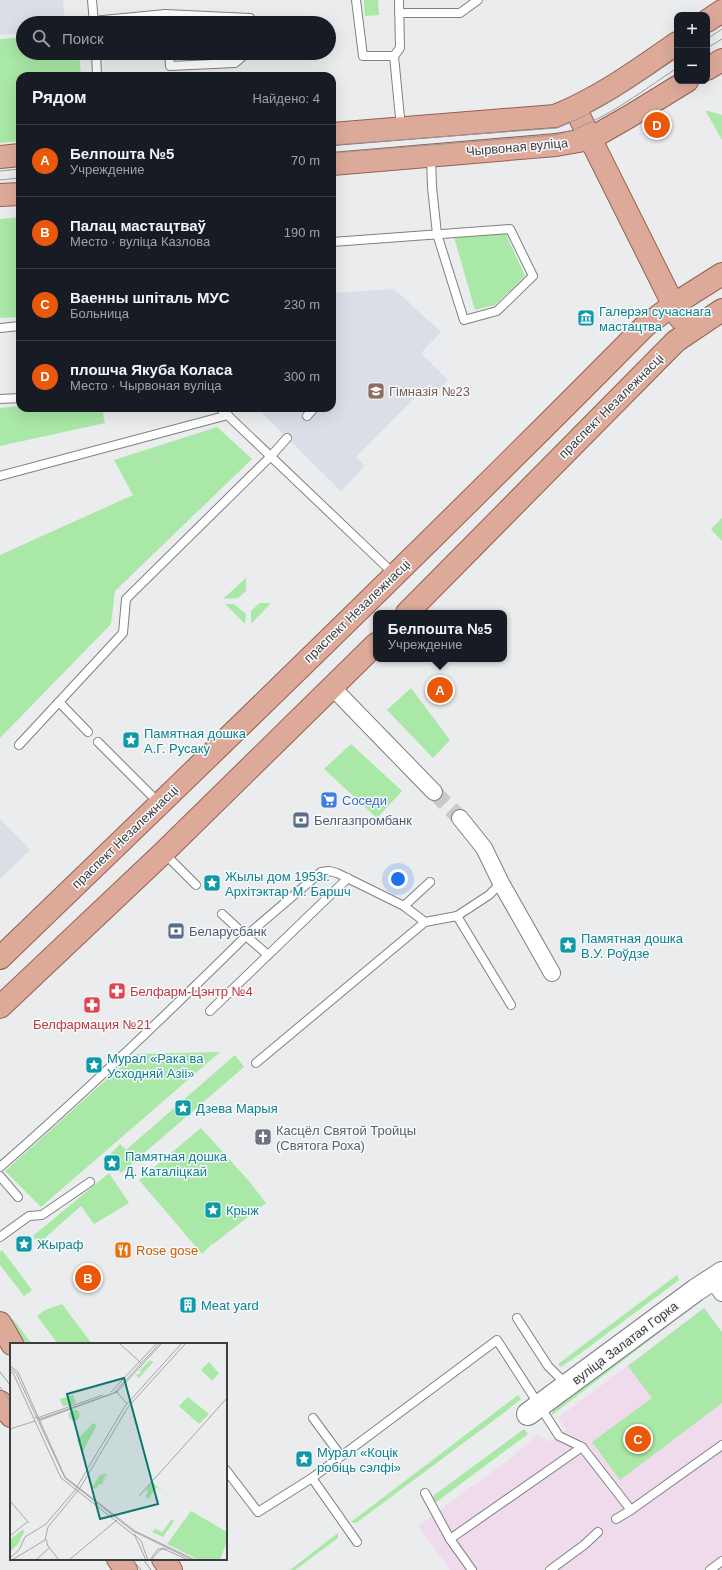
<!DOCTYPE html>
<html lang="ru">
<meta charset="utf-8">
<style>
:root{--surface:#171b24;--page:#20242c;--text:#f1f3f6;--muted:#9ea1a6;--line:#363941;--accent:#ea580c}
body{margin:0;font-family:Arial,sans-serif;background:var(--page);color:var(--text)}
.controls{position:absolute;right:12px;top:12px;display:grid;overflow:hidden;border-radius:8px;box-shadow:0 4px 16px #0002}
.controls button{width:36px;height:36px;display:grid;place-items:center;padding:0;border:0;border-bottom:1px solid var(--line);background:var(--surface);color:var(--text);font:20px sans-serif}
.you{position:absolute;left:398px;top:879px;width:14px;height:14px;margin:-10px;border:3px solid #fff;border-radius:50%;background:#1a73e8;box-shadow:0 0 0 6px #1a73e833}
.badge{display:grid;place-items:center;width:26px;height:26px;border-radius:50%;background:var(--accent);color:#fff;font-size:13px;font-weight:700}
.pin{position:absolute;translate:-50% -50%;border:2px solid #fff;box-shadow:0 1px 4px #0006}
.popup{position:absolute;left:373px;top:610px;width:134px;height:52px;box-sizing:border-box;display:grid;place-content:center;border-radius:8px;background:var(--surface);filter:drop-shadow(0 1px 3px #0005);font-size:13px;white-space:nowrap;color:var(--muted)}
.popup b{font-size:15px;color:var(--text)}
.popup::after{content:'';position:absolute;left:50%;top:100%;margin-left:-8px;border:8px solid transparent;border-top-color:var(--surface)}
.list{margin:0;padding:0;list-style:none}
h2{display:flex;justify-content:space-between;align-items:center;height:52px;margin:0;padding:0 16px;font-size:17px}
h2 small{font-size:13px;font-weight:400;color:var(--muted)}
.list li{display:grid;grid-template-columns:26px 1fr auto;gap:12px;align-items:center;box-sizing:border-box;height:72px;padding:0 16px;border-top:1px solid var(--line)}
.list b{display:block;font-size:15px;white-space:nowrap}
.list p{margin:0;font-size:13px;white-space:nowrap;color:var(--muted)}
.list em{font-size:13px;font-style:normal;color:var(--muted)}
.icon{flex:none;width:22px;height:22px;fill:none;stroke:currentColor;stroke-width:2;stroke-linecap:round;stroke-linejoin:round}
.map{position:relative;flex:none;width:722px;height:1570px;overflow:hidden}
.search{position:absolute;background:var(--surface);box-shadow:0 4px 16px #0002;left:16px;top:16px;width:320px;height:44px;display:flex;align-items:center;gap:10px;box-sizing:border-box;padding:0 14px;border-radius:22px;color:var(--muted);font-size:15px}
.panel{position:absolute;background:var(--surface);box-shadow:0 4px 16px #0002;left:16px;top:72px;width:320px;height:340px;border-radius:12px}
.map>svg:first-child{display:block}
</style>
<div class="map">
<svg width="722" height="1570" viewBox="0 0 722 1570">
<rect width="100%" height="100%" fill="#ebecee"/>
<g fill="#dadfe7">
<polygon points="0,0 63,0 65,23 23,23 23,33 0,35"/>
<polygon points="394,289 441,332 421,353 448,380 434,395 425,387 356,457 365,466 341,491 257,408 332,408 332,293"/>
<polygon points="0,819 30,850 0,879"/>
</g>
<polygon fill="#efdbeb" points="704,1308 722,1332 722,1570 450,1570 418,1526 507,1461 538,1434 549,1442 559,1436 566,1429 558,1418"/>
<g fill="#a9e8a6">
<polygon points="364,0 378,0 379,15 365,16"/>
<polygon points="23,37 23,53 79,53 81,76 20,76 20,141 0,143 0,39"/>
<polygon points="191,53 234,53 228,58 198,61"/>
<polygon points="705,110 722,115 722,140"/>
<polygon points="20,217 20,317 0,318 0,219"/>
<polygon points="505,232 525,276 495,305 475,310 454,237"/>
<polygon points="20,406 20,408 102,408 105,423 0,446 0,408"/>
<polygon points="217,427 252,459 115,591 111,624 0,738 0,555 133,495 114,460"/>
<polygon points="722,518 722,541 711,529"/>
<polygon points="246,578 246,591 238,598 223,599"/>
<polygon points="260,603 271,603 251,624 251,611"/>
<polygon points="225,604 234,604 246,614 245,624"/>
<polygon points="411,688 450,740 433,758 387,710"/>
<polygon points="351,744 402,791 377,818 324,769"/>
<polygon points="220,1052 41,1207 5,1171 135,1054"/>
<polygon points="235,1055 244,1067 121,1173 107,1157 120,1144 126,1150"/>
<polygon points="201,1128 248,1180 266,1203 212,1245 213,1243 202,1254 139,1180"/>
<polygon points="109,1173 129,1203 94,1224 81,1206 38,1244 33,1236"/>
<polygon points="2,1250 32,1290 24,1296 0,1265 0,1252"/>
<polygon points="677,1275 679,1280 574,1358 561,1367 558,1364"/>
<polygon points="696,1299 698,1303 552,1415 553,1404"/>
<polygon points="62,1304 92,1344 58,1344 37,1316 45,1310"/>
<polygon points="704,1308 722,1332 722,1403 620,1480 592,1442 652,1398 628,1366"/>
<polygon points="13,1319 32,1344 21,1344 10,1322"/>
<polygon points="518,1395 521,1399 505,1412 356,1523 351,1522"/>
<polygon points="524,1429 528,1434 435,1503 433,1496"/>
<polygon points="338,1533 338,1538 295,1570 290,1570"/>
</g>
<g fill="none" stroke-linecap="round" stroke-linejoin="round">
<polyline stroke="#c8c9cb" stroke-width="16" stroke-dasharray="16 8" stroke-linecap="butt" points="434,792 460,818"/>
<g stroke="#7f8082" stroke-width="10">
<g id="lane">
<polyline points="92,0 94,23"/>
<polyline points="356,0 363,56 394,56 401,128"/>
<polyline points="399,13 460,13 478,0"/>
<polyline points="165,14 166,23"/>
<polyline points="93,21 165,14 250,18 251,23"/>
<polyline points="96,53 97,76"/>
<polyline points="169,53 170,66 235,63 247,53"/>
<polyline points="394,56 400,48 399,0"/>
<polyline points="332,242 510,229 533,276 497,311 464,320 437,234 432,187 431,156"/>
<polyline points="0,328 20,326"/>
<polyline points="0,399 20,398"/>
<polyline points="220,408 394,574"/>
<polyline points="307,416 314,408"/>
<polyline points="0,476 228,415"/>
<polyline points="59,702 88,732"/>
<polyline points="98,742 159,803"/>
<polyline points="19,745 123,633 126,599 271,456 287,438"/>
<polyline points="164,853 196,885"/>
<polyline points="404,906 425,922 457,916 489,895 501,883"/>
<polyline points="222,914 246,936 321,872 329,871 337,873 404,906 430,882"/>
<polyline points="457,916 511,1005"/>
<polyline points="210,1011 348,878"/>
<polyline points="256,1063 425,922"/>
<path d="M0,1167C85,1093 166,1015 246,936L268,955"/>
<polyline points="0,1176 18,1197"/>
<polyline points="0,1237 29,1216 42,1215 90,1182"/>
<polyline points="517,1318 548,1366 566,1384"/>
<polyline points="313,1418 341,1456"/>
<polyline points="226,1470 258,1512 312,1478"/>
<polyline points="425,1493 450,1539 472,1570"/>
<polyline points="616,1519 631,1510"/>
<polyline points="450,1539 582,1447"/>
<polyline points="357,1542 312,1478 497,1340 559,1436 582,1447 631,1510 722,1445"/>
<polyline points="550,1570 584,1545 598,1532"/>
<polyline points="710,1570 722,1561"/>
</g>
</g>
<g stroke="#7f8082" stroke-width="18">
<g id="street">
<polyline points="333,688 434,792"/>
<polyline points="460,818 484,848 501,883 552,973"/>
<polyline points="712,1279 722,1293"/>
</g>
</g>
<g stroke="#7f8082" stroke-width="24">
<polyline id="secondary" points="528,1414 696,1290 722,1273"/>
</g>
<g stroke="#965f4e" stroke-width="24">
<g id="primary">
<polyline points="707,21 722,11"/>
<polyline points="707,69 722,60"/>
<polyline points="575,108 680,318"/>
<path d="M332,134L555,116C600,98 638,70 677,43"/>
<polyline points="0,157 20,155"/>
<polyline points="332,164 556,145 590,139 630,116 687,81"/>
<polyline points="0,195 20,194"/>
<polyline points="407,613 676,341 722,310"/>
<path d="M0,958C217,749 433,540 645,326L673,305L722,274"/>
<polyline points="0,1007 164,852 376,644"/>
<polyline points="0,1323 12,1344"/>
<polyline points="0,1402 11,1416"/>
<polyline points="118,1559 126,1570"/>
<polyline points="163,1559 171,1570"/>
</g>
</g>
<use href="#lane" stroke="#fff" stroke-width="8"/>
<use href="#street" stroke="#fff" stroke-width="16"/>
<use href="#secondary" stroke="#fff" stroke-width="22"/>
<use href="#primary" stroke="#ddaa9a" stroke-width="22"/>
<g stroke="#999a9b" stroke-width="1">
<polyline points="707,39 722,29"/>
<polyline points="707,48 722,39"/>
<path d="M332,145L557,128C601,111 638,84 677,58"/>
<path d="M332,153L556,135C600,124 639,93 677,68"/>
<polyline points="0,171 20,169"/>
<polyline points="0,180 20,178"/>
<polyline points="0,1372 11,1386"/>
<polyline points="0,1387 11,1402"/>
<polyline points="132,1559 141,1570"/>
<polyline points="143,1559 151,1570"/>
</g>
</g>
<defs>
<g id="museum-square" transform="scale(0.9)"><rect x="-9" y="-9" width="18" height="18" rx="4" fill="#0f9aa8" stroke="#f8f9fb"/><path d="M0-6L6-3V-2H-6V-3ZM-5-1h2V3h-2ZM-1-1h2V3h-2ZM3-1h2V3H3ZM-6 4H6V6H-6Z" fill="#fff"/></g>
<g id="school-square" transform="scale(0.9)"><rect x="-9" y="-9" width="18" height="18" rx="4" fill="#8d6e63" stroke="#f8f9fb"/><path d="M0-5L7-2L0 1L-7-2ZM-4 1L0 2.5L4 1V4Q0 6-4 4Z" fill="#fff"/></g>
<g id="sight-square" transform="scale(0.9)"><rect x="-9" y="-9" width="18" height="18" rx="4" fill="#0f9aa8" stroke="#f8f9fb"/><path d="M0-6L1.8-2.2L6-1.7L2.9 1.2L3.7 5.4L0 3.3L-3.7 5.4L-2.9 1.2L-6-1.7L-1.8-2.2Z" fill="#fff"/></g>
<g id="supermarket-square" transform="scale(0.9)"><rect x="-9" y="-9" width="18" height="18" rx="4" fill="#3f7fe0" stroke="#f8f9fb"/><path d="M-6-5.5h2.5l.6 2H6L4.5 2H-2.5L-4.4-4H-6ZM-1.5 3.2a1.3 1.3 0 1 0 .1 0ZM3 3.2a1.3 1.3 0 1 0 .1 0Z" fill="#fff"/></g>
<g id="bank-square" transform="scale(0.9)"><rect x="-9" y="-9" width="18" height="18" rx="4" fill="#5c6f8a" stroke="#f8f9fb"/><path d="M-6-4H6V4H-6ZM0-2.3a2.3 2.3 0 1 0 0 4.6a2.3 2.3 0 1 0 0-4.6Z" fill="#fff"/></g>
<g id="pharmacy-square" transform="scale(0.9)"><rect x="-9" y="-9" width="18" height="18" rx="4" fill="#e0444e" stroke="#f8f9fb"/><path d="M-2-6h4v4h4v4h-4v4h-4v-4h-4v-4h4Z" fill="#fff"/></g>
<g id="church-square" transform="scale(0.9)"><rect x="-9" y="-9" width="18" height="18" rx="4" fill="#6b7280" stroke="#f8f9fb"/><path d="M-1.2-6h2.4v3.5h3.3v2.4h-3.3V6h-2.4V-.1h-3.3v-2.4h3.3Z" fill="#fff"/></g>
<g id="restaurant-square" transform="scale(0.9)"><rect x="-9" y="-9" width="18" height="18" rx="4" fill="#e8710a" stroke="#f8f9fb"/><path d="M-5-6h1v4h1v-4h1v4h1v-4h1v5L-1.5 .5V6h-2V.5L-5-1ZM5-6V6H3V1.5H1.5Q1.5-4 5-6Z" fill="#fff"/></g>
<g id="building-square" transform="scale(0.9)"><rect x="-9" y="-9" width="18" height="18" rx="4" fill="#0f9aa8" stroke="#f8f9fb"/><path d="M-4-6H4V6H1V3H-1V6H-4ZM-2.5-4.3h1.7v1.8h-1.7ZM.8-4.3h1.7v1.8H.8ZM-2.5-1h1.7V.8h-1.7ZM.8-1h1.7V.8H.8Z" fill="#fff"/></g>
</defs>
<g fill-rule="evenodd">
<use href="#museum-square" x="586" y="318"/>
<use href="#school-square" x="376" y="391"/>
<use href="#sight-square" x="131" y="740"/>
<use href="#supermarket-square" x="329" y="800"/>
<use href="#bank-square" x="301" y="820"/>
<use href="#sight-square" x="212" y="883"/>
<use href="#bank-square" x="176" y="931"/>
<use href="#sight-square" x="568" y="945"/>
<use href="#pharmacy-square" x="117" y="991"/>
<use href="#pharmacy-square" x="92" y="1005"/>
<use href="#sight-square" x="94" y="1065"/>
<use href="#sight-square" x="183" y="1108"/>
<use href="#church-square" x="263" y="1137"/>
<use href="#sight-square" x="112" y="1163"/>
<use href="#sight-square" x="213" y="1210"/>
<use href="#sight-square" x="24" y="1244"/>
<use href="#restaurant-square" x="123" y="1250"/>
<use href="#building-square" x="188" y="1305"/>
<use href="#sight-square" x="304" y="1459"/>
</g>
<g text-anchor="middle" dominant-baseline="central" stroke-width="3" stroke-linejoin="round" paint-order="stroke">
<g font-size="13" fill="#3d3d3e" stroke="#f8f9fb">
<text transform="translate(517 147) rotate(-5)">Чырвоная вуліца</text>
<text transform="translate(611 406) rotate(-45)">праспект Незалежнасці</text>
<text transform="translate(357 611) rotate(-44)">праспект Незалежнасці</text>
<text transform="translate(125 837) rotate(-44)">праспект Незалежнасці</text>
<text transform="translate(625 1343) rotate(-37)">вуліца Залатая Горка</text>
</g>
<g font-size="13" fill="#0d838f" stroke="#f8f9fb" text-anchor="start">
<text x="599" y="311">Галерэя сучаснага<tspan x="599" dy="15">мастацтва</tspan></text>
<text x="144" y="733">Памятная дошка<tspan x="144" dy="15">А.Г. Русаку</tspan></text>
<text x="225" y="876">Жылы дом 1953г.<tspan x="225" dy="15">Архітэктар М. Баршч</tspan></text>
<text x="581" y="938">Памятная дошка<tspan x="581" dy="15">В.У. Роўдзе</tspan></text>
<text x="107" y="1058">Мурал «Рака ва<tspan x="107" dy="15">Усходняй Азіі»</tspan></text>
<text x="196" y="1108">Дзева Марыя</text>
<text x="125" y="1156">Памятная дошка<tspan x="125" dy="15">Д. Каталіцкай</tspan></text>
<text x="226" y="1210">Крыж</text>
<text x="37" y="1244">Жыраф</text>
<text x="201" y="1305">Meat yard</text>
<text x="317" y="1452">Мурал «Коцік<tspan x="317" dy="15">робіць сэлфі»</tspan></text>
</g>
<g font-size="13" fill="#785e54" stroke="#f8f9fb" text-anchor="start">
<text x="389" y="391">Гімназія №23</text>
</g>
<g font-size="13" fill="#366cbe" stroke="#f8f9fb" text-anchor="start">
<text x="342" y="800">Соседи</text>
</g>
<g font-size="13" fill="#4e5e75" stroke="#f8f9fb" text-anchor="start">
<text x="314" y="820">Белгазпромбанк</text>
<text x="189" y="931">Беларусбанк</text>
</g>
<g font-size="13" fill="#be3a42" stroke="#f8f9fb" text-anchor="start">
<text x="130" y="991">Белфарм-Цэнтр №4</text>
<text x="92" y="1024" text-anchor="middle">Белфармация №21</text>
</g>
<g font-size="13" fill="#5b616d" stroke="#f8f9fb" text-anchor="start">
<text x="276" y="1130">Касцёл Святой Тройцы<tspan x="276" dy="15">(Святога Роха)</tspan></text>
</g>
<g font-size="13" fill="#c56008" stroke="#f8f9fb" text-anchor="start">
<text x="136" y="1250">Rose gose</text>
</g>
</g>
<g transform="translate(10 1343)">
<rect width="217" height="217" fill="#ebecee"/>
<path d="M140,17L143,19L129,35L126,32L132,29L129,28ZM199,19L209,30L202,38L191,27ZM63,52L66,60L53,64L50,56ZM178,54L199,71L189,81L169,63ZM58.5 72a5.5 5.5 0 1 1 11 0a5.5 5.5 0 1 1-11 0ZM83,80L87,82L72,110L67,97ZM97,130L91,140L99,131L91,142L89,141L86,146L82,144L90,132ZM141,140H143L161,155L147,144L138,156L135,153L138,149L136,146ZM181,168L217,189V198L210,217H189L157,201ZM162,176L164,178L153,194L142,189L145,186L152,189ZM13,186L14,189L8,201L0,209V197Z" fill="#a9e8a6"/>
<path fill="none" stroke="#a5a6a8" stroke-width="1" d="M109,0L131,20M0,23L8,29L55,134L125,188L185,217M0,25L6,30L55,135L123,188L182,217M0,27L4,32L51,135L125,193L136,217M106,48L117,61M101,49L147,0M25,74L30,76L104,50L150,0M27,75L93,52M28,78L107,49L152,0M0,86L25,78M129,153L217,55M0,158L19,180M124,191L131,198L138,217M0,193L17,179M36,196L38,203L49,217M0,215L9,207L15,194L36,181L65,147L115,63L172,0M2,217L35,197L38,184L70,145L118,64L176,0M26,217L39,205M59,217L107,177M140,217L148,206H157M141,217L152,205L178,217"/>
<path fill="#0f766e" fill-opacity="0.15" stroke="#0f766e" stroke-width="2" d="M114,35L148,161L90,176L57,51Z"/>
<rect width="217" height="217" fill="none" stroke="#3d3d3e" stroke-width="2"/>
</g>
</svg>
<div class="controls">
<button>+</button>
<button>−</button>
</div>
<div class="you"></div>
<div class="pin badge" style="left:440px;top:690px">A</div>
<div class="popup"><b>Белпошта №5</b>Учреждение</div>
<div class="pin badge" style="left:88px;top:1278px">B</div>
<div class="pin badge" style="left:638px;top:1439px">C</div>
<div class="pin badge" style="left:657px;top:125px">D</div>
<div class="search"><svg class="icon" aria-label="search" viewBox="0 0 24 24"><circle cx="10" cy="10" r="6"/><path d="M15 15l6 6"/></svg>Поиск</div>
<section class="panel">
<h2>Рядом<small>Найдено: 4</small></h2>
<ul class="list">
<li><span class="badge">A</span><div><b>Белпошта №5</b><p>Учреждение</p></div><em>70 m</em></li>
<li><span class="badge">B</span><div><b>Палац мастацтваў</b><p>Место · вуліца Казлова</p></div><em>190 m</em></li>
<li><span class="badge">C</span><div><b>Ваенны шпіталь МУС</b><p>Больница</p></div><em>230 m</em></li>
<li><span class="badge">D</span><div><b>плошча Якуба Коласа</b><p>Место · Чырвоная вуліца</p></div><em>300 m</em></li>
</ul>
</section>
</div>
